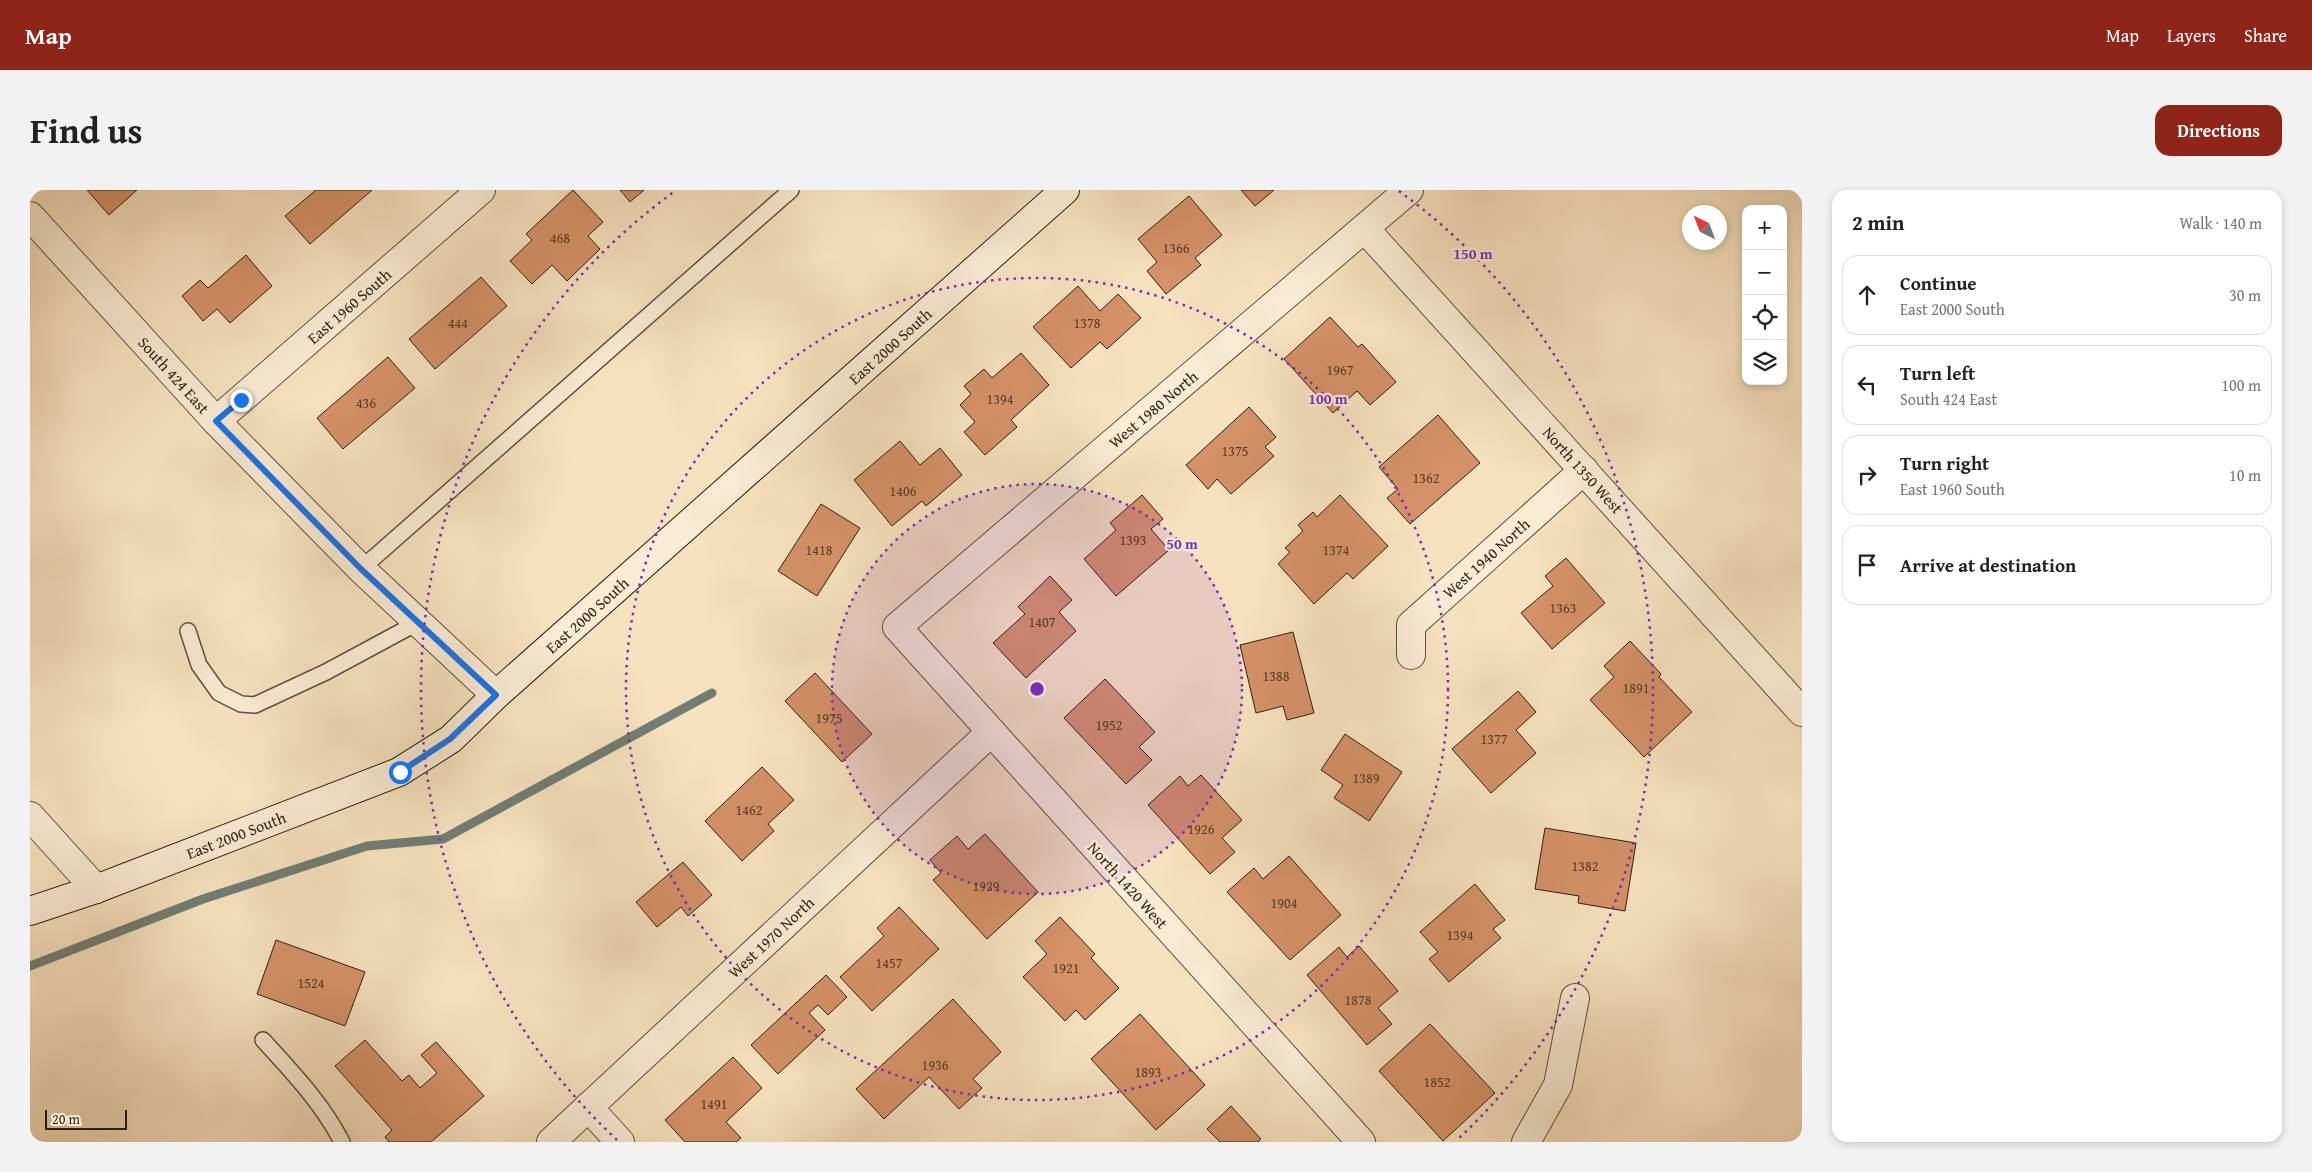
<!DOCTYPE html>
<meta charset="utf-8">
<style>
:root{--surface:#fff;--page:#f2f2f2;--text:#222;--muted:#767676;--line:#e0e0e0;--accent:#8f2418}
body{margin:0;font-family:"Gentium Book Plus",serif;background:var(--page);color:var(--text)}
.controls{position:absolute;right:15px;top:15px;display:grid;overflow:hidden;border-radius:10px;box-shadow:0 2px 8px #0003}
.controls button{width:45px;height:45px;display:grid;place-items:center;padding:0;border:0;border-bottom:1px solid var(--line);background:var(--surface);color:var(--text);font:25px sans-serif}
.compass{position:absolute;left:1652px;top:15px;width:45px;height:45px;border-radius:50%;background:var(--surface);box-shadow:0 2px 8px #0003;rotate:318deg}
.scale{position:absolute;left:15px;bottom:12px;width:82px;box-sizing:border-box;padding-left:5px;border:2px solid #2d1f12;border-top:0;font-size:14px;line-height:18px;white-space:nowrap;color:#2d1f12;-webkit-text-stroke:4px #faecd5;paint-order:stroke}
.stop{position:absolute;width:15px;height:15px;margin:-11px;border:4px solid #1a73e8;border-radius:50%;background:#fff}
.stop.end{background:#1a73e8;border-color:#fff;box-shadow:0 1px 5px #0008}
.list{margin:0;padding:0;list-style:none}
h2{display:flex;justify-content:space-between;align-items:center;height:65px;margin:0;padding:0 20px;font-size:21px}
h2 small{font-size:16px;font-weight:400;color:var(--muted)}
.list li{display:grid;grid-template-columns:32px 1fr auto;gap:15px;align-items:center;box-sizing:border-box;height:80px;margin:0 10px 10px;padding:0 10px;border:1px solid var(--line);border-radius:15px}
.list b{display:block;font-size:19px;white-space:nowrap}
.list p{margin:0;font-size:16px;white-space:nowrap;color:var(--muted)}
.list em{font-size:16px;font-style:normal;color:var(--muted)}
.icon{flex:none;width:28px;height:28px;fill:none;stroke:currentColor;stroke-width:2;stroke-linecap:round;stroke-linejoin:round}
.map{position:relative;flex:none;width:1772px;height:952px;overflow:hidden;border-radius:15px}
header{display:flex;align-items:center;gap:30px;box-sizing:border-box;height:70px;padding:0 25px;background:var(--accent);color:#fff}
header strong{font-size:24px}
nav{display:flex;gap:28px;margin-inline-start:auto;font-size:18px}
.intro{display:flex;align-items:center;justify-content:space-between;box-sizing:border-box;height:120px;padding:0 30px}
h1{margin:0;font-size:35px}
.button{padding:12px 22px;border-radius:15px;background:var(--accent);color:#fff;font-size:18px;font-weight:700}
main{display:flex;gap:30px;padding:0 30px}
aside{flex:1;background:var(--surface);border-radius:15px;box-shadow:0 2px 8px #0003}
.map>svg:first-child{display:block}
</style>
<header>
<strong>Map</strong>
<nav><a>Map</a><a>Layers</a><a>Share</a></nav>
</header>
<div class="intro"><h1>Find us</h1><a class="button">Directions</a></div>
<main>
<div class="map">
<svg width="1772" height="952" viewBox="0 0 1772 952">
<rect width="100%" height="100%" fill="#f7e2bf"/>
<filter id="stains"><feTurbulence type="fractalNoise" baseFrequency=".004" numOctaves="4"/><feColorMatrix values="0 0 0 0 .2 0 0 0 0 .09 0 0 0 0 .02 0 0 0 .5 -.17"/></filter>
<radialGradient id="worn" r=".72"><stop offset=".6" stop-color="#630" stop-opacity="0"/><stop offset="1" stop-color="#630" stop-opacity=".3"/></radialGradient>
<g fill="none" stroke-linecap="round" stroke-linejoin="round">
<polyline stroke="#717e74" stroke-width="9" points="0,776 173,709 337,656 413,649 682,503"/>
</g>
<g fill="#d59168" stroke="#2d1f12">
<polygon points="57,0 107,0 79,25"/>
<polygon points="286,0 342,0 280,54 255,26"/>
<polygon points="543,0 573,32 558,46 570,59 537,91 522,75 502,94 480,71 502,50 496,44"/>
<polygon points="590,0 614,0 600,12"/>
<polygon points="1211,0 1244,0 1225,16"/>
<polygon points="1159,6 1192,45 1165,68 1171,75 1136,104 1117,81 1127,72 1108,49"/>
<polygon points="216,65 242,96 200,133 187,119 173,131 152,106 170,90 178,98"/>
<polygon points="451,87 477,116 405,179 379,149"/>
<polygon points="1048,96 1070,121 1088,104 1111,128 1077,159 1070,152 1041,178 1003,137"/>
<polygon points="1300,127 1328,157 1332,154 1366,192 1340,215 1327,201 1303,223 1254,169"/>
<polygon points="991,163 1019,195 981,230 987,237 955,265 934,242 945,232 930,215 941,204 934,196 954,179 962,188"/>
<polygon points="358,167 385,198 313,259 287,228"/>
<polygon points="1219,217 1246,247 1235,257 1244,266 1201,304 1187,289 1178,299 1156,275"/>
<polygon points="1408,225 1450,273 1380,334 1357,308 1368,299 1349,277"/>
<polygon points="870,251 890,275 910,258 932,285 896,316 892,311 862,336 824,290"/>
<polygon points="1112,305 1133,329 1121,339 1139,360 1086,406 1054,369 1086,340 1080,333"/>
<polygon points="1310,305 1358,356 1323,389 1317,383 1284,414 1248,374 1260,362 1255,358 1273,341 1268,335 1283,322 1287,327"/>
<polygon points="791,314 830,338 787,406 748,381"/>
<polygon points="1536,368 1575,413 1522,459 1491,423 1523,396 1515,386"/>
<polygon points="1020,386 1042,410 1029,422 1046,441 996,488 963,453 995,424 988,417"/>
<polygon points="1263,442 1284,523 1257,530 1253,516 1226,523 1210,455"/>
<polygon points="1600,451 1631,484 1629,487 1662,522 1614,567 1560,510 1584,487 1574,476"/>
<polygon points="785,483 842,544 812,572 755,511"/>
<polygon points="1075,489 1125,542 1109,557 1122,570 1096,594 1034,528"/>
<polygon points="1488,501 1506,522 1486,540 1506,563 1461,603 1422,559"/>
<polygon points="1315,544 1372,582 1339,631 1304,608 1313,595 1291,580"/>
<polygon points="732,577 764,610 738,634 744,641 712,671 675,631"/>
<polygon points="1171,585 1212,630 1192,648 1205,662 1180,684 1118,615 1150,586 1158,596"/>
<polygon points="1515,638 1606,653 1595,721 1548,713 1549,706 1505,699"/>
<polygon points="955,644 1008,702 957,749 903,690 911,683 900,670 927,646 938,659"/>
<polygon points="1259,666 1311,725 1260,770 1197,702 1224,678 1233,689"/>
<polygon points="653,672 682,705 658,726 651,717 627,737 606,712"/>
<polygon points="1445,694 1475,730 1463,739 1471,748 1419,792 1399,769 1408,762 1390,742"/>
<polygon points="869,717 909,759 842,821 810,787 854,746 847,738"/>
<polygon points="1030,727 1065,764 1061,768 1089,798 1055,830 1046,820 1035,831 993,787 1017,764 1005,751"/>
<polygon points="246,750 335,782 315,836 227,804"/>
<polygon points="1329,756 1368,801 1348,818 1362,834 1337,855 1277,785 1309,757 1317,767"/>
<polygon points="796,785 817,807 798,825 788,815 779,823 795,840 748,884 721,855"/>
<polygon points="923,809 971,862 943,889 952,898 929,919 899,887 854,929 826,899"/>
<polygon points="1110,824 1175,895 1126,940 1061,869"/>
<polygon points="1400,834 1465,903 1413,951 1349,881"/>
<polygon points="335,850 372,891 379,885 390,898 407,883 391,865 406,852 454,906 401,952 359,952 355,947 362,940 305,876"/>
<polygon points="703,867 732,898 696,932 711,948 706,952 655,952 635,930"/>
<polygon points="1201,916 1231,949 1228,952 1190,952 1177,939"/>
</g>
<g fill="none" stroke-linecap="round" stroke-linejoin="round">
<g stroke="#60503d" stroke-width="18">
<g id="lane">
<polyline points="331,379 761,0"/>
<polyline points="158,441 169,475 189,503 211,514 225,515 296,482 387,433"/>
<path d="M233,850C262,882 292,913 312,952"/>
</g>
</g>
<g stroke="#60503d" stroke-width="30">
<g id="street">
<polyline points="0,26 186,231 331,379 466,505"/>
<polyline points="1335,39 1772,522"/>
<polyline points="186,231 451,0"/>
<polyline points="1381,465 1381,435 1554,280"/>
<polyline points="0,626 66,699"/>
<polyline points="558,917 590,952"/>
<polyline points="521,952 960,543"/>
<polyline points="1331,952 867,437 1379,0"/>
<polyline points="1496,952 1528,895 1545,808"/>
</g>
</g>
<g stroke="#2d1f12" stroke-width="30">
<polyline id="secondary" points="0,721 66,699 369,582 421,549 466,505 1035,0"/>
</g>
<use href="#lane" stroke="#faecd5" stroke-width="15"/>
<use href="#street" stroke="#faecd5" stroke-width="28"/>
<use href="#secondary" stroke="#faecd5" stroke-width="28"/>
</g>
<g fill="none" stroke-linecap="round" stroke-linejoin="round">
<polyline stroke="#1a73e8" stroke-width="6" points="211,210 186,231 331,379 466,505 420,549 370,582"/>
</g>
<circle cx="1007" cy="499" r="205" fill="#7b2cbf" fill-opacity=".12"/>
<g fill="none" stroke="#7b2cbf" stroke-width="2.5" stroke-dasharray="2.5 5">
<circle cx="1007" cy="499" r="205"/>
<circle cx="1007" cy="499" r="411"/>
<path d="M587 950A616 616 0 0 1 645 1M1369 1A616 616 0 0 1 1427 950"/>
</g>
<g text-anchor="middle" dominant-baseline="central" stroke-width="4.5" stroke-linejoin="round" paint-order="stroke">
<g font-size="14" fill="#573c28">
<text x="530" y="48">468</text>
<text x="1146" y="58">1366</text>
<text x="428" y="133">444</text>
<text x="1057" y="133">1378</text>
<text x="1310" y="180">1967</text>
<text x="970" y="209">1394</text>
<text x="336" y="213">436</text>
<text x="1205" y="261">1375</text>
<text x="1396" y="288">1362</text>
<text x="873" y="301">1406</text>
<text x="1103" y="350">1393</text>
<text x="789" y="360">1418</text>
<text x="1306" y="360">1374</text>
<text x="1533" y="418">1363</text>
<text x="1012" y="432">1407</text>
<text x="1246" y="486">1388</text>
<text x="1606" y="498">1891</text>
<text x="799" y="528">1975</text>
<text x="1079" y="535">1952</text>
<text x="1464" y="549">1377</text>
<text x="1336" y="588">1389</text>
<text x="719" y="620">1462</text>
<text x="1171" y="639">1926</text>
<text x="1555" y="676">1382</text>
<text x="956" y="696">1929</text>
<text x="1254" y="713">1904</text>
<text x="1430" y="745">1394</text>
<text x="859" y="773">1457</text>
<text x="1036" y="778">1921</text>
<text x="281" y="793">1524</text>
<text x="1328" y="810">1878</text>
<text x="905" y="875">1936</text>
<text x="1118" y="882">1893</text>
<text x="1407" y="892">1852</text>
<text x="684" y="914">1491</text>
</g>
<g font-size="16" fill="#2d1f12" stroke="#faecd5">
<text transform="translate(319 116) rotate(-41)">East 1960 South</text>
<text transform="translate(860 156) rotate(-42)">East 2000 South</text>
<text transform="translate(144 185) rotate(48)">South 424 East</text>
<text transform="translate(1123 219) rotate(-40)">West 1980 North</text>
<text transform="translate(1553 280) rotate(48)">North 1350 West</text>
<text transform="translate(1456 368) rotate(-42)">West 1940 North</text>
<text transform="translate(557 425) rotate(-42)">East 2000 South</text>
<text transform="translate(206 645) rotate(-21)">East 2000 South</text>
<text transform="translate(1098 695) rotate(48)">North 1420 West</text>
<text transform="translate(741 747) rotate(-43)">West 1970 North</text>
</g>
</g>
<circle cx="1007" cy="499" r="8" fill="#7b2cbf" stroke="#faecd5" stroke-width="2.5"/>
<g font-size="15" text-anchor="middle" font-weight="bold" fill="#7b2cbf" stroke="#faecd5" stroke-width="4.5" stroke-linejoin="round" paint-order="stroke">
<text x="1443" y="69">150 m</text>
<text x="1298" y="214">100 m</text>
<text x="1152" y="359">50 m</text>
</g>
<rect width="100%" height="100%" filter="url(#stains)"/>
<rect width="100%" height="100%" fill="url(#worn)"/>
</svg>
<div class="controls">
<button>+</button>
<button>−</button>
<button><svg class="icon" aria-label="locate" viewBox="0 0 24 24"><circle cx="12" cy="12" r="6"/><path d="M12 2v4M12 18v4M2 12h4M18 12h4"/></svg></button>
<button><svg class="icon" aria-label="layers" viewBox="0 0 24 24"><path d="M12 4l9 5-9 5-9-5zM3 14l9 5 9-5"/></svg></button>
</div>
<svg class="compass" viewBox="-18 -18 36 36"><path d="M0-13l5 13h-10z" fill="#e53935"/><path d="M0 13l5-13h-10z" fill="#767676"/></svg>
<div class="scale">20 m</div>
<div class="stop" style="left:370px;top:582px"></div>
<div class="stop end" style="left:211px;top:210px"></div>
</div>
<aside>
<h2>2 min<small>Walk · 140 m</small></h2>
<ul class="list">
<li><svg class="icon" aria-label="ahead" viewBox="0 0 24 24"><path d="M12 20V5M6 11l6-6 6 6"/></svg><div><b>Continue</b><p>East 2000 South</p></div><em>30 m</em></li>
<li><svg class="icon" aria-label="left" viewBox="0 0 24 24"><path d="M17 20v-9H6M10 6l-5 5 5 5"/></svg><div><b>Turn left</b><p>South 424 East</p></div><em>100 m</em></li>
<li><svg class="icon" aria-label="right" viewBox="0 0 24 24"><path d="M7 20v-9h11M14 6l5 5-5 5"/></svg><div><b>Turn right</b><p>East 1960 South</p></div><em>10 m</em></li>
<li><svg class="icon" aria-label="arrive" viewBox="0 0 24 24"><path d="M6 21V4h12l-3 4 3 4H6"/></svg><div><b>Arrive at destination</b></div></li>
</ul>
</aside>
</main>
